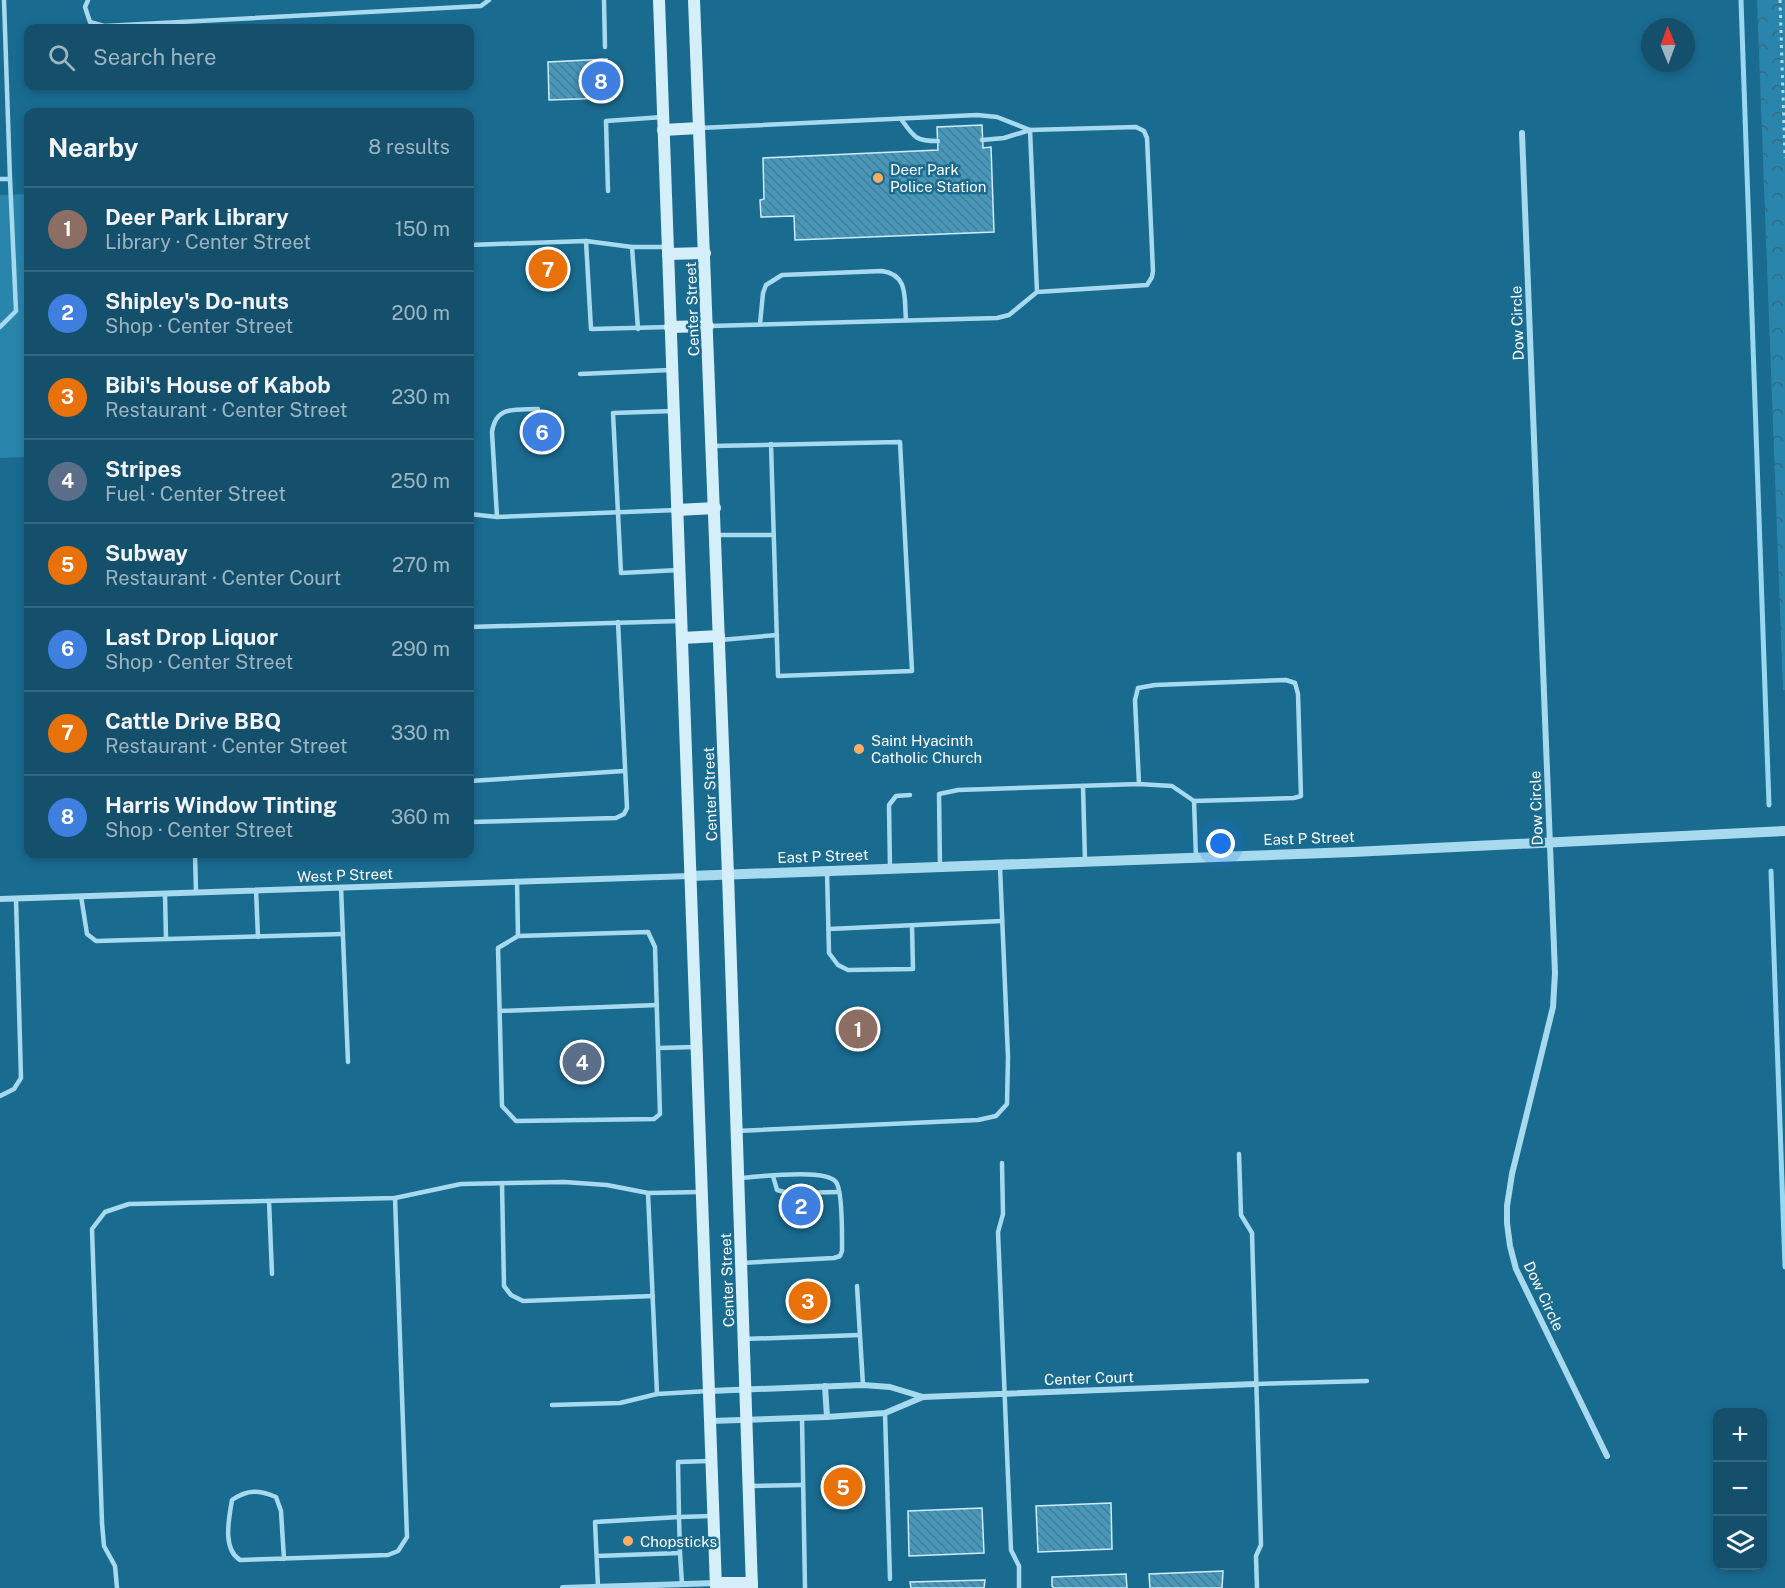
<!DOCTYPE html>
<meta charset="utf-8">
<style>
:root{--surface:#14506c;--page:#215a74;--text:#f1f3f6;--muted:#9db5c2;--line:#33677f;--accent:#d6ab8b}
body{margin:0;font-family:"Public Sans",sans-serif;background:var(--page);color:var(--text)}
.controls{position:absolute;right:18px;bottom:18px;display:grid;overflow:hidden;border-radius:12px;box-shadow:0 3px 9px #0003}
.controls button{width:54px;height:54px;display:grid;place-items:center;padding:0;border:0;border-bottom:2px solid var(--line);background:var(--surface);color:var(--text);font:30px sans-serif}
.compass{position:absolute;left:1641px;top:18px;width:54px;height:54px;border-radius:50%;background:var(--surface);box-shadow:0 3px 9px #0003;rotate:359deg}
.you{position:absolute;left:1221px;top:844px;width:21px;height:21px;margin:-15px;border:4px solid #fff;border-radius:50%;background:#1a73e8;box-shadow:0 0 0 9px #1a73e833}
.badge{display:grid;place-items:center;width:39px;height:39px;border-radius:50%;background:var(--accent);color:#fff;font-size:20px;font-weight:700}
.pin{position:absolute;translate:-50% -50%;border:3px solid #fff;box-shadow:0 2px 6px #0006}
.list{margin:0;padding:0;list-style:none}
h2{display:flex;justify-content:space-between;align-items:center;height:78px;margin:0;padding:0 24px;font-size:26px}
h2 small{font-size:20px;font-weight:400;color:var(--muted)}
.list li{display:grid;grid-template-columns:39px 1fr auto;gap:18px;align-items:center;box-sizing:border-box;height:84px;padding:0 24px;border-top:2px solid var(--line)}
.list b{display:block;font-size:22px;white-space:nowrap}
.list p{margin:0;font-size:20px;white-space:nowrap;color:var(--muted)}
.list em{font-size:20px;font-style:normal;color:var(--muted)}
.icon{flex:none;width:33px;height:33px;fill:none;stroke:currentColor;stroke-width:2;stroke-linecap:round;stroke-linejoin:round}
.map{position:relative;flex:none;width:1785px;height:1588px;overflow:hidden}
.search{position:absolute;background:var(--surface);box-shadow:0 3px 9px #0003;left:24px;top:24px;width:450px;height:66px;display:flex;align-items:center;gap:15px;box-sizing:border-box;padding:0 21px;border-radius:12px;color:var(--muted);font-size:22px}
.panel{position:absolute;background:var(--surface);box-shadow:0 3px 9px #0003;left:24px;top:108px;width:450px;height:750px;border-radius:12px}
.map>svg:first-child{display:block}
</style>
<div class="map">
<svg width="1785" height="1588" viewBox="0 0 1785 1588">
<defs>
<pattern id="forest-crowns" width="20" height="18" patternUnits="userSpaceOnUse" patternTransform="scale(1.5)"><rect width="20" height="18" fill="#2985ac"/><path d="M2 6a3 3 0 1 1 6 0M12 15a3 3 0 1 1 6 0" fill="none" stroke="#396b81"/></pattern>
<pattern id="building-back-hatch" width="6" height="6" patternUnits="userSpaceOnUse" patternTransform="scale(1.5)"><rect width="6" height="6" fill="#4697b9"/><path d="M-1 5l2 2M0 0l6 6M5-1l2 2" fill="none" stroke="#487d93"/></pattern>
</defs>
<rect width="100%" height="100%" fill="#1a6b90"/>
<polygon fill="#2985ac" points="28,194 28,457 0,458 0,195"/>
<polygon fill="url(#forest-crowns)" points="1757,0 1785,0 1785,690 1783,690"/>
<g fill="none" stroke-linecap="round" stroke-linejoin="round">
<g stroke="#9ad8f1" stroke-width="5">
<polyline points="1741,0 1769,805"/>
<polyline points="1771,871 1785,1267"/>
</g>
</g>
<g fill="url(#building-back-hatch)" stroke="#ceedfa" stroke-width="1.5">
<polygon points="607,59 608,98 549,100 548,62"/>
<polygon points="982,125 983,148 991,147 994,232 795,240 794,216 761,217 760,200 764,199 763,158 938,150 937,127"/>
<polygon points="1111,1503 1112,1549 1038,1552 1036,1506"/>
<polygon points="982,1508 984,1553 909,1556 908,1511"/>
<polygon points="1223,1571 1222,1588 1150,1588 1149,1574"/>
<polygon points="1126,1574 1127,1588 1054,1588 1052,1586 1052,1577"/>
<polygon points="985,1580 984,1588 911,1588 910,1582"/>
</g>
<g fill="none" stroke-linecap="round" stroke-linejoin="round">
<polyline stroke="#a8daef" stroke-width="3" stroke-dasharray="3 4.5" stroke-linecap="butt" points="1780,0 1785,158"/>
<g stroke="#a8daef" stroke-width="4.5">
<polyline points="88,0 85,7 90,22 104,26 481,6 489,0"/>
<polyline points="604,0 605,47"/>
<path d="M901,119C914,137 915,141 938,141"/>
<polyline points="700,128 977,115 997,117 1030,130 1136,127 1144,131 1147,138 1153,271 1152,277 1147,285 1037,292 1009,315 997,318 710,326"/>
<polyline points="982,140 1004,138 1030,130 1037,292"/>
<polyline points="0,179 10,179 4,0"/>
<polyline points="608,191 606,121 663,117"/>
<polyline points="586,241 591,329 670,327"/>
<polyline points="470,245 586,241 632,247 668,247"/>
<polyline points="632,247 638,329"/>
<path d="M760,324L763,293L766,285L782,275L882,271C909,275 904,298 906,320"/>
<polyline points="0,327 16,311 10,179"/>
<polyline points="580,374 670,370"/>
<polyline points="674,411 613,413 621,573 679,570"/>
<polyline points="712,446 900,442 912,671 778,676 771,444"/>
<polyline points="470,514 497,517 677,510"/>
<path d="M497,517L492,432C496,405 516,410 538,409"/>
<polyline points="716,535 773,535"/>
<polyline points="470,627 680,621"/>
<polyline points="720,640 777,635"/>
<polyline points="470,781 624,771"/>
<polyline points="1083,786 1085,861"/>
<polyline points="1194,801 1196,857"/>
<polyline points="470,822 616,818 624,814 627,808 618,622"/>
<polyline points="195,854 196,892"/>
<polyline points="940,867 939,794 958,790 1139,784 1135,700 1138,688 1155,685 1286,680 1295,683 1298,694 1301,796 1294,798 1194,801 1172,786 1139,784"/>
<polyline points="890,869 889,805 896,796 910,795"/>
<polyline points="827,871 829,953 838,965 848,970 913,969 912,926"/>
<polyline points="517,881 518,936 648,932 655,947 660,1114 654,1119 516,1121 502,1106 498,948 518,936"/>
<polyline points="341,887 348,1062"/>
<polyline points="256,890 258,937"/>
<polyline points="165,894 166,939"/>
<polyline points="81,896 87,934 96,941 343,934"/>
<polyline points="829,929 1002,921"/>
<polyline points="500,1011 657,1005"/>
<polyline points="658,1048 695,1047"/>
<polyline points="0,1096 14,1089 21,1078 16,899"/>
<polyline points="737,1131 978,1120 996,1116 1007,1104 1008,1057 1000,867"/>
<polyline points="1239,1154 1241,1215 1252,1233 1261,1545 1256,1556 1257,1588"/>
<polyline points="1002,1163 1003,1214 998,1232 1011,1550 1019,1566 1019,1588"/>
<polyline points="773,1176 777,1190 788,1193"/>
<path d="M739,1178C757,1177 826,1168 836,1182C843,1191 842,1238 842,1251L840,1256L834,1258L741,1263"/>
<polyline points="502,1183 504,1286 511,1295 523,1301 653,1296"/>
<polyline points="648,1193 657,1394"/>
<polyline points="798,1193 839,1192"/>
<polyline points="269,1201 272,1274"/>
<polyline points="857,1286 863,1385"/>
<polyline points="744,1339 860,1335"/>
<polyline points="1256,1384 1367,1381"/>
<polyline points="552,1405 620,1403 657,1394 709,1391"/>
<polyline points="885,1413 890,1579"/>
<polyline points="802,1418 805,1588"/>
<polyline points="709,1461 678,1462 679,1517 713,1516"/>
<polyline points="749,1486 803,1485"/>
<polyline points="680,1553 682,1584"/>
<polyline points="597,1556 680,1553 679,1517 595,1522 598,1587"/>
<path d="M284,1559L281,1511L276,1497C259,1490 248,1489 232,1500C229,1518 222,1549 240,1560L388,1555L398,1551L407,1537L395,1198"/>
<polyline points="117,1588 115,1566 104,1546 102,1523 92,1229 105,1212 129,1204 395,1198 461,1184 564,1182 607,1185 648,1193 701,1192"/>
</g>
<g stroke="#a8daef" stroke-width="6">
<polyline points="1522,133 1555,973 1553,1007 1512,1174 1507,1206 1507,1223 1510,1246 1516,1269 1607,1456"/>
<polyline points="0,899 690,876"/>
<polyline points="825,1386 827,1417"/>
<polyline points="709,1391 863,1385 890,1387 923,1397 1256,1384"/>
<polyline points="710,1421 827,1417 885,1413 923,1397"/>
<polyline points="563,1588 716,1583"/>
</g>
<polyline stroke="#a8daef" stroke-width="10" points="690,876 1353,852 1785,831"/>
<g stroke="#d5effa" stroke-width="12">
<polyline points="659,0 716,1588"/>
<polyline points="694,0 728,875 752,1588"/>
<polyline points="663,130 699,128"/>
<polyline points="668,254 705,253"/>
<polyline points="670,327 708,326"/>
<polyline points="677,510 715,508"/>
<polyline points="682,638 719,636"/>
<polyline points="716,1583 752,1583"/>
</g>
</g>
<g fill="#ffac65" stroke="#1a6b90" stroke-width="2">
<circle cx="878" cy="178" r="6"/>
<circle cx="859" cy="749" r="6"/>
<circle cx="628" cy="1541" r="6"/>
</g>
<g text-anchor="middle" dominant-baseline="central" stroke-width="5" stroke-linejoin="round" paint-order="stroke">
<g font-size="15" fill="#fff" stroke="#1a6b90" text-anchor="start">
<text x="890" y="169">Deer Park<tspan x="890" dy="17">Police Station</tspan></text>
<text x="871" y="740">Saint Hyacinth<tspan x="871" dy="17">Catholic Church</tspan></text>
<text x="640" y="1541">Chopsticks</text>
</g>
<g font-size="15" fill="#fff" stroke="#1a6b90">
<text transform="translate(692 309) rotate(-92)">Center Street</text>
<text transform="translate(1517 323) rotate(-92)">Dow Circle</text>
<text transform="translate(710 794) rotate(-92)">Center Street</text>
<text transform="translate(1536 808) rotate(-92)">Dow Circle</text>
<text transform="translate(1309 838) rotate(-2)">East P Street</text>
<text transform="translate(823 856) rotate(-2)">East P Street</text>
<text transform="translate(345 875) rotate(-2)">West P Street</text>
<text transform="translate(727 1280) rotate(-92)">Center Street</text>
<text transform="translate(1544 1296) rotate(65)">Dow Circle</text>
<text transform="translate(1089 1378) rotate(-2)">Center Court</text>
</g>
</g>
</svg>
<div class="controls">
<button>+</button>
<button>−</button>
<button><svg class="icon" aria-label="layers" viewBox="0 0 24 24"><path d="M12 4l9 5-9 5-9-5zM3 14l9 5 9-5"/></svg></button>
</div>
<svg class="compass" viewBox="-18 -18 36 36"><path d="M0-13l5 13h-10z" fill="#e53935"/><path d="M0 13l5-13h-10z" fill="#9db5c2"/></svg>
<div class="you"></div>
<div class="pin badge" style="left:858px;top:1029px;background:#8d6e63">1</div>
<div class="pin badge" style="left:801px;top:1206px;background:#3f7fe0">2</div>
<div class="pin badge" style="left:808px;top:1301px;background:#e8710a">3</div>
<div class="pin badge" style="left:582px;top:1062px;background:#5c6f8a">4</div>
<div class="pin badge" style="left:843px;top:1487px;background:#e8710a">5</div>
<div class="pin badge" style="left:542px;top:432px;background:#3f7fe0">6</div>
<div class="pin badge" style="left:548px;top:269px;background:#e8710a">7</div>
<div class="pin badge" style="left:601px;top:81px;background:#3f7fe0">8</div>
<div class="search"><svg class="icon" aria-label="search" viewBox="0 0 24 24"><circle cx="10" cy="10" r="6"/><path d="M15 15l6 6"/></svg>Search here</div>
<section class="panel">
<h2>Nearby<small>8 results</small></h2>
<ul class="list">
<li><span class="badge" style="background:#8d6e63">1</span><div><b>Deer Park Library</b><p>Library · Center Street</p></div><em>150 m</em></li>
<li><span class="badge" style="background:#3f7fe0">2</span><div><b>Shipley's Do-nuts</b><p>Shop · Center Street</p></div><em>200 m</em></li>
<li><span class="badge" style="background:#e8710a">3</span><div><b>Bibi's House of Kabob</b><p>Restaurant · Center Street</p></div><em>230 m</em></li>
<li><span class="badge" style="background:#5c6f8a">4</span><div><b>Stripes</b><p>Fuel · Center Street</p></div><em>250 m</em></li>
<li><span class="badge" style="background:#e8710a">5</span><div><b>Subway</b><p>Restaurant · Center Court</p></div><em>270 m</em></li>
<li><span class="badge" style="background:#3f7fe0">6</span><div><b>Last Drop Liquor</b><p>Shop · Center Street</p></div><em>290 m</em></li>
<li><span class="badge" style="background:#e8710a">7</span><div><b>Cattle Drive BBQ</b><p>Restaurant · Center Street</p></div><em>330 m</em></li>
<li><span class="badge" style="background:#3f7fe0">8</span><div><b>Harris Window Tinting</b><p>Shop · Center Street</p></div><em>360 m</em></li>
</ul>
</section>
</div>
